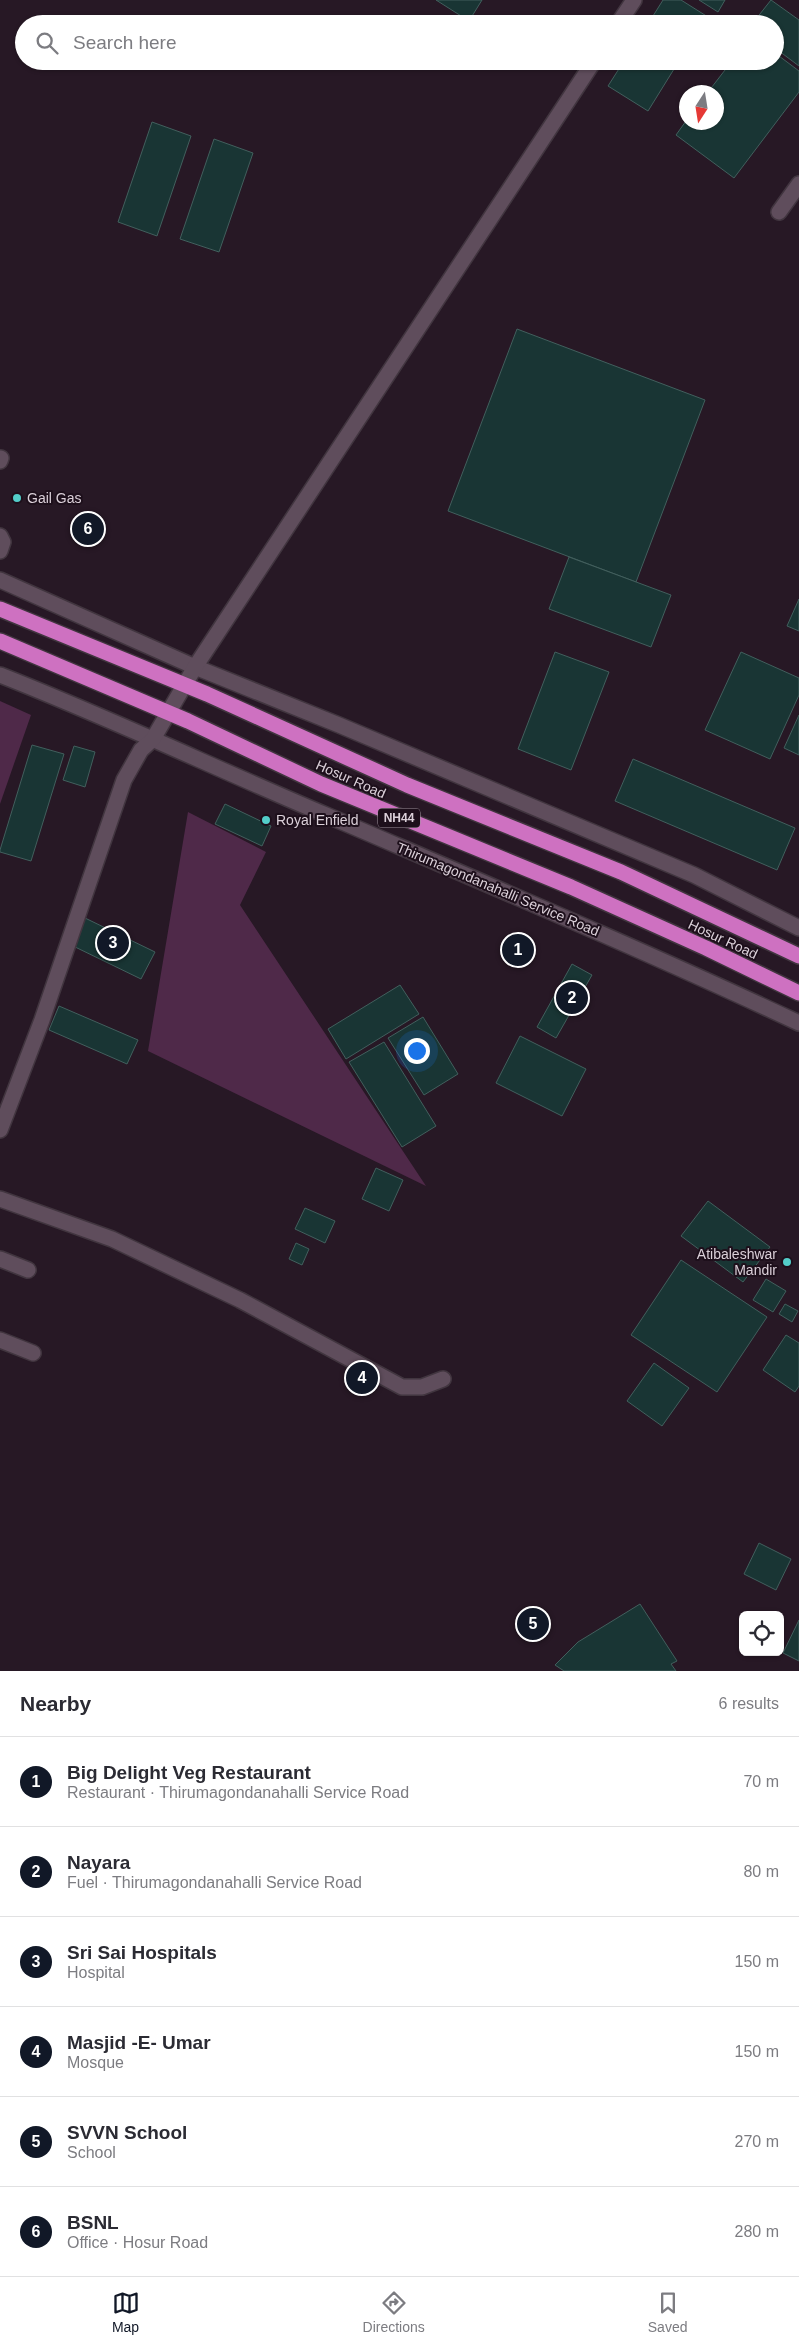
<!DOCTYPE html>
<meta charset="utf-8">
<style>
:root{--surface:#fff;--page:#f7f7f7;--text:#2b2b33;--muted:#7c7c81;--line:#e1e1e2;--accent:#111827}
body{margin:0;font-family:Helvetica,sans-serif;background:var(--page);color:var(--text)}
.controls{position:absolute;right:15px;bottom:15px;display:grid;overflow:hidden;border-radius:8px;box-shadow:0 1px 4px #0004}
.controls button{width:45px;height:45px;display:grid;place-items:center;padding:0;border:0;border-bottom:1px solid var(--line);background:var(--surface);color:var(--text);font:25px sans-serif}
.compass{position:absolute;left:679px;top:85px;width:45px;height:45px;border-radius:50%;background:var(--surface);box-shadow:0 1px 4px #0004;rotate:192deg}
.you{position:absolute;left:416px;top:1050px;width:18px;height:18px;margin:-12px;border:4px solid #fff;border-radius:50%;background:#1a73e8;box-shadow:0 0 0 8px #1a73e833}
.badge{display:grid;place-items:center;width:32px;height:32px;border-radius:50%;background:var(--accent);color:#fff;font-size:16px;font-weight:700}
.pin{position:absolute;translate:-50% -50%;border:2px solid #fff;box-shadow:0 1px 5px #0006}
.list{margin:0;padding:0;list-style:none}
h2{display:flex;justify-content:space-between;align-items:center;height:65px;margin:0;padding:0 20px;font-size:21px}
h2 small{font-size:16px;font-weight:400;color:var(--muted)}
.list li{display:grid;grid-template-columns:32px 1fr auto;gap:15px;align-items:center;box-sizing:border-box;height:90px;padding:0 20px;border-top:1px solid var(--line)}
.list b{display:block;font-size:19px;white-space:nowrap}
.list p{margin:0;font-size:16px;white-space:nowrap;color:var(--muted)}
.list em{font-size:16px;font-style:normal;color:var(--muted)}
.icon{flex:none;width:28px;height:28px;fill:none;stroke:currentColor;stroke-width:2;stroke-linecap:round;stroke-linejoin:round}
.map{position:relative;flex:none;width:799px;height:1671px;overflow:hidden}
.search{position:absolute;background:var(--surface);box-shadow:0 1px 4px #0004;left:15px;right:15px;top:15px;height:55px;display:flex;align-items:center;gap:12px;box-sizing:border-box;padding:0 18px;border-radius:28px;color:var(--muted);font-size:19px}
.sheet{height:605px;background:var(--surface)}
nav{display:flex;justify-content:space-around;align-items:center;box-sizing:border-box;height:70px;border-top:1px solid var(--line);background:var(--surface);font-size:14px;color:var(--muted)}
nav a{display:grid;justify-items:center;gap:2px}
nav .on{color:var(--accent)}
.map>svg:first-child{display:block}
</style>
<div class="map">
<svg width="799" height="1671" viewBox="0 0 799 1671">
<rect width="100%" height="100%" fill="#271825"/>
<g fill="#4f2949">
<polygon points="0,701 31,715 0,804"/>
<polygon points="188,812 266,852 240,905 426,1186 148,1051"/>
</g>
<g fill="#193534" stroke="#425f5d">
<polygon points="436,0 482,0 469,21"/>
<polygon points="663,0 681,0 708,17 703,24 648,24"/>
<polygon points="699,0 725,0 718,12"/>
<polygon points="771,0 799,20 799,66 775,48 775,24 752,24"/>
<polygon points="775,53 799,71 799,92 734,178 676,135 686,121 716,122 716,92 708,92 732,61 775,61"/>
<polygon points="624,61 679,61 648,111 608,86"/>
<polygon points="152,122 191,136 157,236 118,222"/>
<polygon points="214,139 253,153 219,252 180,239"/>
<polygon points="517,329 705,400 636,582 448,511"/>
<polygon points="569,557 671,595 651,647 549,609"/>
<polygon points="799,599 799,631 787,626"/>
<polygon points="555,652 609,672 571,770 518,749"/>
<polygon points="741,652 799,678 799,695 770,759 705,730"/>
<polygon points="799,715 799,755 784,748"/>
<polygon points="32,745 64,754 31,861 0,852 0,850"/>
<polygon points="74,746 95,752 85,787 63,780"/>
<polygon points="633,759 795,828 777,870 615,801"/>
<polygon points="225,804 271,826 262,846 215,824"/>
<polygon points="85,918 155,952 141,979 71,945"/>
<polygon points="572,964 592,975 556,1038 537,1027"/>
<polygon points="400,985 419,1014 346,1059 328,1029"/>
<polygon points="59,1006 138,1040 127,1064 49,1030"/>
<polygon points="423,1017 458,1074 424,1095 388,1038"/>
<polygon points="520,1036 586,1069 562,1116 496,1083"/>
<polygon points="384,1042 436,1126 402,1147 349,1062"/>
<polygon points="376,1168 403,1180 389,1211 362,1199"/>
<polygon points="708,1201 770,1247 743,1282 681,1236"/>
<polygon points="305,1208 335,1221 325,1243 295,1229"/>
<polygon points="296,1243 309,1249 302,1265 289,1259"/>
<polygon points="681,1260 767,1317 717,1392 631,1335"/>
<polygon points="766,1279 786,1291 773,1312 753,1300"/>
<polygon points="785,1304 798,1311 792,1322 779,1314"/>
<polygon points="786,1335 799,1343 799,1386 795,1392 763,1370"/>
<polygon points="654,1363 689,1388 662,1426 627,1401"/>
<polygon points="759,1543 791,1559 776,1590 744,1574"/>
<polygon points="640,1604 677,1661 671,1664 676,1671 564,1671 555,1665 578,1642"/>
<polygon points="799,1620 799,1661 783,1653"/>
</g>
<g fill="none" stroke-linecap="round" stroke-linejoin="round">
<g stroke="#41353f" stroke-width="18">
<g id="minor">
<polyline points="618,24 634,0"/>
<polyline points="779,212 799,184"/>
<polyline points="0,461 1,458"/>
<polyline points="0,536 3,542 0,551"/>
<polyline points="0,580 195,667 339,725 694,875 799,928"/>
<path d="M0,675C110,718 217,769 326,815C484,883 643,950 799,1023"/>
<polyline points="0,1130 42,1020 124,780 141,750 153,739 195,667 594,61"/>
<polyline points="0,1199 112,1239 240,1300 402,1387 422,1387 443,1379"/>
<polyline points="0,1259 28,1270"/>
<polyline points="0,1340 33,1353"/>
</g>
</g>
<g stroke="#41353f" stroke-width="18">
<g id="highway">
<polyline points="0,609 207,694 407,785 621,872 799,956"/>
<polyline points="0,641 188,721 321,784 571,887 706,948 799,993"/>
</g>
</g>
<use href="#minor" stroke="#5f4d5c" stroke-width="15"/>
<use href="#highway" stroke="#ce71c1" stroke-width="15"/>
</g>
<g fill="#53cdc9" stroke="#1d0f1b" stroke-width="2">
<circle cx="17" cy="498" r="5"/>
<circle cx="266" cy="820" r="5"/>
<circle cx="787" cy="1262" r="5"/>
</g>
<g text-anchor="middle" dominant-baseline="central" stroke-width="4" stroke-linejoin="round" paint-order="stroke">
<rect fill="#1d0f1b" stroke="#a296a0" stroke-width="1" x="378" y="808.5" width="42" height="19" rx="4"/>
<g font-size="12" font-weight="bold" fill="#dbd0d9">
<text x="399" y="818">NH44</text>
</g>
<g font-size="14" fill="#dbd0d9" stroke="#1d0f1b" text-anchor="start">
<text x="27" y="498">Gail Gas</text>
<text x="276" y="820">Royal Enfield</text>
<text x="777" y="1254" text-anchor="end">Atibaleshwar<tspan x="777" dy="16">Mandir</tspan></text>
</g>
<g font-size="14" fill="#dbd0d9" stroke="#1d0f1b">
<text transform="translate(351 779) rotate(24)">Hosur Road</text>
<text transform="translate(498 889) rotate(23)">Thirumagondanahalli Service Road</text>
<text transform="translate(723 939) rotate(25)">Hosur Road</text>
</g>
</g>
</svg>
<div class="controls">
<button><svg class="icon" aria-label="locate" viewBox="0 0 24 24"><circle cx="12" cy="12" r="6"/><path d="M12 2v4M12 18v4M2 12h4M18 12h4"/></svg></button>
</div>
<svg class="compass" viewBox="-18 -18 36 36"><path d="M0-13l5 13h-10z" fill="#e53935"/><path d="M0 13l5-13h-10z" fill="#7c7c81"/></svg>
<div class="you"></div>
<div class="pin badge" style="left:518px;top:950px">1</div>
<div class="pin badge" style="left:572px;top:998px">2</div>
<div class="pin badge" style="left:113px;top:943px">3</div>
<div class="pin badge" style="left:362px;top:1378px">4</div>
<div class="pin badge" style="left:533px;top:1624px">5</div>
<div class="pin badge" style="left:88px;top:529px">6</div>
<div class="search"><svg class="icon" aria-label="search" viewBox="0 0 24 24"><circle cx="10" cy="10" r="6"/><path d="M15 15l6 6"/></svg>Search here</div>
</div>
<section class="sheet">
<h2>Nearby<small>6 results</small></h2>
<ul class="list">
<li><span class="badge">1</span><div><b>Big Delight Veg Restaurant</b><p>Restaurant · Thirumagondanahalli Service Road</p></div><em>70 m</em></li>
<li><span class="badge">2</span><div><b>Nayara</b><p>Fuel · Thirumagondanahalli Service Road</p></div><em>80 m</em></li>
<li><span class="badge">3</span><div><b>Sri Sai Hospitals</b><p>Hospital</p></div><em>150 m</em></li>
<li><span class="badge">4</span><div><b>Masjid -E- Umar</b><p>Mosque</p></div><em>150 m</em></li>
<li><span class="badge">5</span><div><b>SVVN School</b><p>School</p></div><em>270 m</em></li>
<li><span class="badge">6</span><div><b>BSNL</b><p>Office · Hosur Road</p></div><em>280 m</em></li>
</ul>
</section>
<nav>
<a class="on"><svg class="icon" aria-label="map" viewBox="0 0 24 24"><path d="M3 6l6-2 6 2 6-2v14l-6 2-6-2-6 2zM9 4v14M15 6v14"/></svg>Map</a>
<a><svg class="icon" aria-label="directions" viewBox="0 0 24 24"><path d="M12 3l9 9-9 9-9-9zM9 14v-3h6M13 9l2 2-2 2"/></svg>Directions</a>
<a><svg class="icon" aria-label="saved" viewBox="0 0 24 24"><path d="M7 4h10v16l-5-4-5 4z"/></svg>Saved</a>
</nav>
